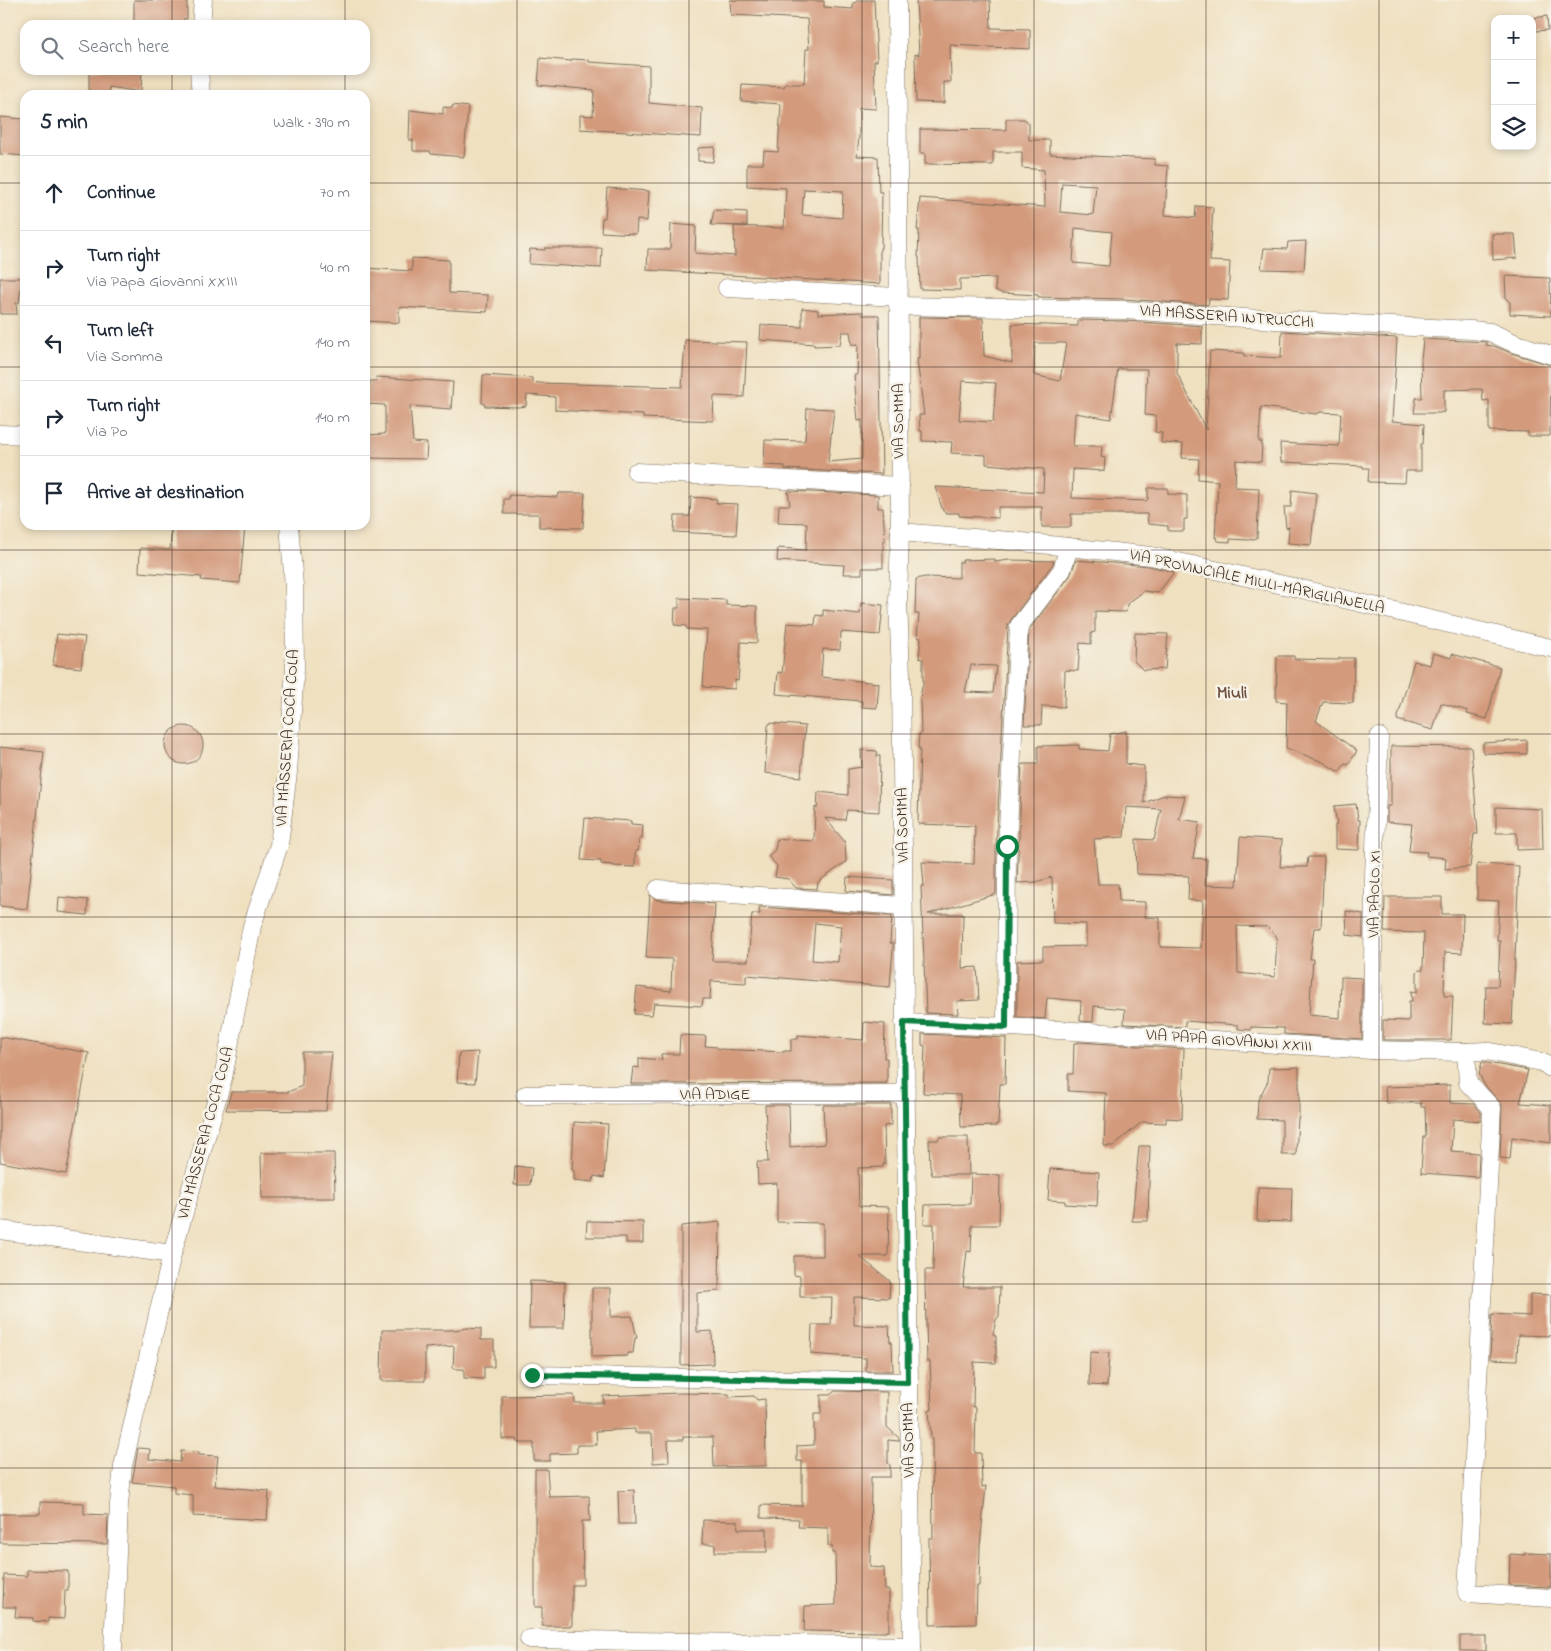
<!DOCTYPE html>
<meta charset="utf-8">
<style>
:root{--surface:#fff;--page:#f2f2f3;--text:#1f2937;--muted:#747a83;--line:#e0e1e3}
body{margin:0;font-family:"Indie Flower",sans-serif;background:var(--page);color:var(--text)}
.controls{position:absolute;right:15px;top:15px;display:grid;overflow:hidden;border-radius:10px;box-shadow:0 2px 8px #0003}
.controls button{width:45px;height:45px;display:grid;place-items:center;padding:0;border:0;border-bottom:1px solid var(--line);background:var(--surface);color:var(--text);font:25px sans-serif}
.stop{position:absolute;width:15px;height:15px;margin:-11px;border:4px solid #0b8043;border-radius:50%;background:#fff}
.stop.end{background:#0b8043;border-color:#fff;box-shadow:0 1px 5px #0008}
.list{margin:0;padding:0;list-style:none}
h2{display:flex;justify-content:space-between;align-items:center;height:65px;margin:0;padding:0 20px;font-size:21px}
h2 small{font-size:16px;font-weight:400;color:var(--muted)}
.list li{display:grid;grid-template-columns:32px 1fr auto;gap:15px;align-items:center;box-sizing:border-box;height:75px;padding:0 20px;border-top:1px solid var(--line)}
.list b{display:block;font-size:19px;white-space:nowrap}
.list p{margin:0;font-size:16px;white-space:nowrap;color:var(--muted)}
.list em{font-size:16px;font-style:normal;color:var(--muted)}
.icon{flex:none;width:28px;height:28px;fill:none;stroke:currentColor;stroke-width:2;stroke-linecap:round;stroke-linejoin:round}
.map{position:relative;flex:none;width:1551px;height:1651px;overflow:hidden}
.search{position:absolute;background:var(--surface);box-shadow:0 2px 8px #0003;left:20px;top:20px;width:350px;height:55px;display:flex;align-items:center;gap:12px;box-sizing:border-box;padding:0 18px;border-radius:15px;color:var(--muted);font-size:19px}
.panel{position:absolute;background:var(--surface);box-shadow:0 2px 8px #0003;left:20px;top:90px;width:350px;height:440px;border-radius:15px}
.map>svg:first-child{display:block}
</style>
<div class="map">
<svg width="1551" height="1651" viewBox="0 0 1551 1651">
<rect width="100%" height="100%" fill="#f7f3e8"/>
<filter id="ink" filterUnits="userSpaceOnUse"><feTurbulence type="fractalNoise" baseFrequency=".02" numOctaves="2"/><feDisplacementMap in="SourceGraphic" scale="10" xChannelSelector="R" yChannelSelector="G"/><feConvolveMatrix kernelMatrix="1 2 1 2 8 2 1 2 1" color-interpolation-filters="sRGB"/></filter>
<filter id="wash" filterUnits="userSpaceOnUse"><feTurbulence type="fractalNoise" baseFrequency=".0096" numOctaves="4" result="noise"/><feDisplacementMap in="SourceGraphic" scale="20" xChannelSelector="R" yChannelSelector="G"/><feGaussianBlur stdDeviation="1.12" result="paint"/><feColorMatrix in="noise" values="0 0 0 0 0 0 0 0 0 0 0 0 0 0 0 0 0 1.4 0 .05"/><feComposite in="paint" operator="in"/></filter>
<g filter="url(#wash)">
<rect width="100%" height="100%" fill="#efe0c0"/>
<g id="blocks">
<g fill="#d39a7b" fill-rule="evenodd">
<polygon points="134,0 187,0 187,19 183,19 183,25 134,25"/>
<path d="M730,0L824,1V7L853,9V3L857,2V0H874L877,61H874L876,109L859,108V136L857,156L878,157L879,192H882L881,248H880V284L647,270L648,249H670L671,224L696,226L695,253L735,256L734,226L784,228L786,188L747,186V164H763L764,151L778,152L781,104L741,101L742,85L784,87L785,84H804L806,50V49H809L807,19L731,15ZM804,189L843,191L842,218L802,215Z"/>
<polygon points="916,0 990,0 991,28 1030,29 1030,49 950,45 951,82 944,82 944,103 916,102 915,54 919,55"/>
<polygon points="1547,16 1548,30 1535,31 1533,18"/>
<polygon points="540,58 571,61 572,59 589,60 589,62 649,66 649,103 702,108 701,137 580,129 580,115 593,116 594,90 538,85"/>
<polygon points="89,70 142,70 141,92 109,87 109,95 89,95"/>
<polygon points="453,105 468,107 464,157 431,154 430,151 413,151 413,140 409,140 410,110 443,114 443,107 452,108"/>
<polygon points="0,117 25,119 24,156 0,154"/>
<path d="M1006,119H1024L1029,123V140H1050V154L1155,159V165L1168,166L1165,215L1195,218L1196,206L1213,207L1210,261L1230,262L1228,300L1209,299L1208,305L1124,299L1038,297V295L1001,293L995,290L996,278L960,279V290L920,289L919,257H918L919,230H917L920,198L1045,207L1044,170L1022,168V152H993V165L925,164V153H920V129L1006,130ZM1062,183L1096,185L1093,215L1060,212ZM1075,228L1112,232L1109,266L1073,263Z"/>
<polygon points="715,147 713,162 698,161 698,148"/>
<polygon points="607,188 649,191 647,221 637,220 636,234 601,232 602,218 605,218"/>
<polygon points="714,210 747,212 747,226 711,225"/>
<polygon points="1492,234 1515,234 1517,258 1493,260"/>
<polygon points="1306,241 1304,270 1261,269 1264,248 1287,249 1288,242"/>
<polygon points="545,248 602,248 601,268 529,264 530,249 545,250"/>
<polygon points="412,258 449,260 449,293 488,295 487,312 399,307 399,323 365,321 365,268 412,271"/>
<polygon points="1505,276 1550,278 1551,316 1510,314 1510,302 1506,299"/>
<polygon points="0,278 22,278 19,303 16,303 17,314 0,314"/>
<polygon points="802,308 818,310 818,314 863,312 862,315 879,315 882,474 785,469 785,466 764,465 765,440 803,441 805,440 807,408 834,409 828,462 862,459 862,420 858,421 854,375 857,375 858,344 852,345 850,332 842,332 840,345 814,346 814,344 760,340 761,325 802,327"/>
<path d="M919,317L983,318L984,356L1012,363V324L1078,326V320L1124,321L1202,326V344L1177,343V373L1206,430L1210,351L1244,353V356L1281,358L1282,331L1397,338L1392,421L1424,424L1423,444H1421V471H1406L1405,483L1368,482L1369,468H1363V466L1281,462L1280,443L1339,446L1341,413L1321,412L1316,414L1261,407L1259,442H1262L1261,462L1236,460L1235,487L1259,488L1257,538L1249,540L1230,539V542L1217,541L1216,537L1215,538L1218,481L1198,479L1199,459L1182,458L1183,444L1161,443L1162,433L1155,432L1156,416L1145,415L1147,369H1118L1111,419L1075,413L1073,446H1102L1101,457L1105,458L1104,471L1073,469L1072,498L1146,501L1148,499V488H1168V494L1187,495V519H1184V531H1168V526L1148,524L1147,514H1071V527H1042V507H998V518L959,516V513H947L943,511L935,487L1043,492L1044,469L986,464V455L951,453L952,442L922,441V431H920L919,415H924L917,359H919ZM1035,343H1066L1060,381L1034,375ZM962,381L996,383L993,422L959,420Z"/>
<polygon points="1423,339 1487,342 1486,345 1494,346 1511,353 1551,365 1550,436 1528,436 1528,432 1489,431 1489,400 1483,401 1482,389 1444,390 1444,412 1439,413 1414,413 1416,398 1422,398 1421,361"/>
<polygon points="685,340 747,342 744,397 714,396 713,421 643,418 643,415 555,410 555,397 527,395 526,406 518,407 485,406 484,404 482,403 483,375 532,378 532,382 539,383 682,387"/>
<polygon points="376,377 453,382 451,409 410,406 413,442 427,443 426,459 365,458 365,435 385,434 385,405 365,404 365,384 370,384 370,381 377,381"/>
<polygon points="1292,490 1316,493 1311,545 1288,543 1289,527 1286,528 1284,507 1291,507"/>
<polygon points="788,491 878,495 878,508 883,508 885,541 883,541 883,568 862,568 862,574 843,574 844,565 777,561 778,548 806,550 807,523 778,522 779,505 790,505"/>
<polygon points="559,493 585,493 583,528 539,527 539,514 504,514 504,499 509,499 509,495 558,497"/>
<polygon points="691,497 717,499 716,503 738,504 736,535 674,532 675,516 690,516"/>
<polygon points="192,525 245,525 240,583 201,580 202,577 139,572 140,548 170,550 172,527 192,528"/>
<path d="M995,559V562L1009,560L1054,561L1052,565L1011,620L1008,625L996,845V894L928,914H963L962,968L977,967L979,1000L957,1001L958,1014L926,1013L921,886H924L922,862L974,864L975,826L918,824V822L920,748H918L919,734H921L920,697L923,683V659L919,658L921,638L917,637L919,614H915L916,579L925,577L959,578V562H963L962,560ZM971,665L996,666L993,693L965,692Z"/>
<polygon points="1076,560 1149,566 1174,572 1158,593 1144,591 1127,604 1126,612 1095,611 1095,632 1091,633 1091,644 1080,643 1078,671 1065,670 1064,707 1042,706 1041,725 1024,725 1029,630 1070,576"/>
<polygon points="679,598 726,600 726,605 757,606 757,643 741,642 738,681 735,680 735,689 703,687 707,630 687,629 686,626 674,625 675,608 679,608"/>
<polygon points="861,603 883,605 880,635 841,632 840,650 823,649 821,677 879,683 877,708 862,707 862,701 776,694 778,672 782,673 787,623 815,625 816,615 823,616 823,610 860,614"/>
<polygon points="1135,633 1168,634 1165,669 1143,670 1134,661"/>
<polygon points="57,634 85,637 81,668 53,665"/>
<polygon points="1433,653 1451,658 1452,654 1500,667 1487,719 1467,714 1468,711 1441,703 1433,730 1397,720 1414,661 1430,665"/>
<polygon points="1277,656 1294,656 1294,659 1339,660 1339,658 1354,658 1353,703 1323,702 1316,721 1357,751 1348,765 1345,764 1339,772 1323,762 1286,748 1287,702 1276,701"/>
<polygon points="770,723 805,726 801,777 765,773 768,726"/>
<circle cx="184" cy="745" r="19"/>
<path d="M1126,731V764L1144,766V803L1164,795L1185,796L1179,819L1200,822L1193,858L1207,859L1205,885L1237,886L1240,837L1282,840L1280,867H1307L1308,857H1324L1321,928H1314L1310,959H1313L1309,1015L1340,1018L1341,977L1362,978V1039L1284,1034V1028L1251,1027V1030L1238,1029V1025L1185,1021V1027L1124,1024L1125,1009L1094,1006L1093,1022L1080,1021L1081,1001L1047,998L1045,1019L1017,1017V961L1043,960V947L1086,946V924L1053,923L1052,877L1036,882L1017,883L1022,764H1038V746L1079,745V749L1108,751L1110,734ZM1126,807L1161,809L1154,840L1136,839L1137,874L1189,876L1188,900L1203,901L1201,948L1160,947V918L1145,917V902L1119,901L1118,884H1098L1094,839L1124,837ZM1237,926L1267,927L1277,937L1275,977L1238,973Z"/>
<polygon points="1527,740 1527,754 1483,753 1483,743"/>
<polygon points="1391,746 1471,747 1478,834 1474,834 1470,867 1445,869 1446,858 1426,856 1427,852 1409,851 1412,824 1387,822 1387,806 1391,806"/>
<polygon points="0,747 44,752 27,909 0,906"/>
<polygon points="861,750 877,751 877,756 880,756 879,812 847,810 845,820 825,818 845,842 846,862 818,882 817,889 796,888 788,879 775,877 777,866 768,856 775,850 777,839 785,840 790,838 793,840 814,841 815,807 817,809 818,792 848,795 848,769 862,767"/>
<polygon points="1356,804 1358,820 1360,820 1359,850 1335,849 1335,825 1337,825 1334,806"/>
<polygon points="1496,807 1542,809 1543,849 1517,850 1517,833 1496,833"/>
<polygon points="585,818 631,821 631,824 643,825 642,839 639,839 638,851 635,851 635,867 613,866 613,865 601,864 601,861 581,860"/>
<polygon points="1477,864 1519,866 1512,1024 1485,1023 1486,986 1498,986 1500,941 1497,941 1499,901 1477,900"/>
<polygon points="847,877 893,880 893,895 846,891"/>
<path d="M650,895L657,900L715,904L712,961H748L752,914H760L759,907L892,916L890,943H893V947L890,987L746,975V983L711,981L710,999H703L702,1006L654,1003L652,1015L634,1014L637,987L671,991L672,959L646,958ZM815,923L841,926L838,962L812,960Z"/>
<polygon points="59,897 88,900 87,915 58,912"/>
<polygon points="1385,897 1442,897 1442,914 1463,914 1462,953 1445,952 1444,996 1453,996 1451,1040 1383,1040 1383,1020 1409,1021 1409,1001 1412,1001 1411,991 1417,992 1417,972 1419,970 1423,970 1424,933 1384,932"/>
<polygon points="1346,911 1363,914 1363,937 1347,935"/>
<polygon points="864,1022 885,1024 884,1058 887,1058 887,1083 631,1084 633,1067 639,1068 639,1058 662,1060 661,1054 679,1054 680,1035 706,1036 705,1046 717,1047 719,1049 784,1052 784,1051 791,1051 791,1039 798,1039 798,1035 863,1040"/>
<polygon points="922,1034 1006,1038 1005,1084 1000,1084 998,1124 996,1124 996,1126 961,1127 960,1095 923,1093 925,1046 922,1045"/>
<polygon points="0,1037 89,1053 66,1174 0,1162"/>
<polygon points="1078,1042 1184,1049 1182,1119 1166,1118 1166,1123 1142,1122 1113,1146 1104,1146 1106,1093 1068,1091 1068,1074 1073,1074 1074,1043 1078,1043"/>
<polygon points="302,1052 332,1052 326,1111 226,1110 231,1092 288,1092 302,1086"/>
<polygon points="478,1052 475,1083 457,1082 459,1053"/>
<polygon points="1482,1062 1528,1070 1520,1103 1551,1105 1551,1143 1512,1137 1510,1159 1500,1158 1502,1105 1484,1084 1479,1074"/>
<polygon points="1299,1067 1299,1118 1298,1118 1296,1155 1282,1155 1282,1120 1257,1119 1258,1100 1268,1081 1269,1068"/>
<polygon points="1450,1085 1450,1103 1474,1104 1481,1112 1481,1121 1453,1119 1451,1151 1479,1153 1478,1177 1421,1173 1423,1137 1426,1137 1425,1107 1421,1107 1421,1103 1386,1103 1385,1087"/>
<polygon points="765,1105 789,1105 790,1147 825,1144 823,1105 891,1105 891,1125 884,1126 885,1164 883,1164 883,1167 858,1168 859,1206 889,1207 888,1256 859,1256 890,1281 889,1298 854,1297 854,1325 889,1326 890,1342 892,1342 893,1371 866,1371 866,1358 811,1354 812,1325 831,1325 832,1297 800,1297 800,1276 794,1275 794,1256 823,1256 823,1223 777,1222 777,1183 758,1184 757,1162 768,1162"/>
<polygon points="574,1122 608,1124 604,1178 594,1176 593,1182 574,1180 574,1171 572,1170"/>
<polygon points="939,1137 968,1137 969,1175 932,1175 930,1166 929,1140 938,1140"/>
<polygon points="1139,1146 1150,1146 1148,1221 1132,1221"/>
<polygon points="261,1153 334,1153 335,1198 262,1198"/>
<polygon points="515,1166 532,1168 530,1185 514,1185"/>
<polygon points="1050,1169 1099,1172 1097,1206 1065,1204 1065,1201 1048,1200"/>
<polygon points="971,1174 1000,1175 999,1225 972,1225 971,1252 967,1251 963,1287 1000,1287 999,1316 996,1320 993,1334 996,1336 996,1363 974,1362 973,1407 976,1407 975,1453 981,1453 982,1487 986,1486 980,1546 979,1586 977,1586 976,1624 930,1625 929,1538 933,1538 932,1439 931,1439 929,1410 932,1410 930,1361 927,1361 925,1284 925,1270 933,1270 934,1224 924,1224 925,1205 970,1204"/>
<polygon points="1258,1187 1292,1188 1291,1222 1257,1221"/>
<polygon points="587,1221 643,1222 643,1243 626,1243 626,1237 586,1237"/>
<polygon points="720,1222 719,1291 697,1293 697,1332 712,1331 713,1364 681,1365 681,1226"/>
<polygon points="530,1281 565,1282 564,1328 529,1328"/>
<polygon points="592,1288 611,1288 611,1317 632,1316 637,1338 635,1338 633,1353 627,1353 627,1356 592,1357"/>
<polygon points="1530,1294 1551,1295 1551,1336 1518,1335 1517,1360 1490,1359 1492,1314 1530,1316"/>
<polygon points="467,1328 481,1329 481,1340 494,1340 494,1367 484,1367 484,1379 464,1378 464,1369 453,1369 454,1346 425,1348 425,1381 381,1381 382,1330 454,1330"/>
<polygon points="1090,1352 1109,1353 1107,1386 1089,1385"/>
<polygon points="835,1391 887,1392 887,1427 899,1438 899,1441 888,1440 888,1463 890,1465 890,1477 871,1477 870,1567 884,1568 885,1590 889,1590 889,1631 886,1631 886,1632 804,1631 805,1606 836,1605 835,1553 832,1553 832,1546 828,1546 828,1528 798,1527 799,1519 761,1518 761,1505 802,1506 802,1461 797,1461 797,1446 814,1445 814,1414 821,1414 821,1395 830,1395"/>
<polygon points="681,1393 729,1394 729,1397 754,1396 757,1400 765,1399 766,1466 714,1467 713,1437 683,1437 683,1440 668,1440 669,1462 653,1463 652,1433 635,1433 635,1429 596,1431 597,1445 577,1445 577,1453 550,1454 550,1461 534,1461 534,1443 518,1443 517,1439 502,1439 502,1396 574,1395 575,1403 604,1403 603,1396"/>
<polygon points="138,1448 150,1449 149,1459 180,1462 181,1451 199,1452 199,1455 218,1456 215,1486 269,1491 267,1520 193,1516 193,1495 174,1493 174,1486 132,1482"/>
<polygon points="535,1469 547,1469 549,1497 589,1496 590,1521 582,1521 583,1585 572,1585 572,1626 542,1626 542,1607 535,1607"/>
<polygon points="634,1490 635,1524 619,1524 618,1491"/>
<polygon points="40,1502 84,1503 84,1514 108,1515 107,1544 0,1543 0,1514 40,1514"/>
<polygon points="703,1520 737,1521 738,1529 767,1529 767,1552 715,1552 715,1544 702,1544"/>
<polygon points="1525,1553 1551,1554 1551,1587 1509,1585 1510,1554 1525,1555"/>
<polygon points="27,1570 68,1571 68,1590 65,1590 64,1619 48,1618 48,1622 33,1621 33,1618 15,1617 16,1607 3,1607 4,1575 27,1576"/>
<rect x="1460" y="1636" width="26" height="15"/>
</g>
</g>
</g>
<g filter="url(#ink)">
<use href="#blocks" fill-opacity="0" stroke="#7a6a57" stroke-width="1"/>
<g fill="none" stroke-linecap="round" stroke-linejoin="round">
<g stroke="#7a6a57" stroke-width="19">
<g id="minor">
<polyline points="897,0 900,532 898,601 901,675 912,1651"/>
<polyline points="201,25 203,0"/>
<polyline points="199,70 201,95"/>
<polyline points="727,288 898,297"/>
<polyline points="898,306 1124,310 1275,320 1472,330 1490,332 1514,343 1551,355"/>
<polyline points="0,434 25,435"/>
<polyline points="636,472 900,486"/>
<polyline points="900,532 1022,542 1151,556 1302,589 1551,648"/>
<polyline points="658,889 903,906"/>
<polyline points="904,1023 1011,1027 1372,1050 1466,1052 1486,1051 1541,1062 1551,1068"/>
<polyline points="1006,1027 1007,846 1019,626 1062,570 1069,547"/>
<polyline points="1372,1050 1374,877 1379,737"/>
<polyline points="1466,1052 1468,1083 1492,1108 1467,1593 1551,1598"/>
<polyline points="525,1095 905,1094"/>
<polyline points="0,1230 172,1254"/>
<polyline points="532,1375 908,1382"/>
<polyline points="529,1639 912,1646"/>
<polyline points="113,1651 119,1504 123,1466 172,1254 223,1078 252,926 279,845 288,772 295,668 294,586 289,525"/>
</g>
</g>
<use href="#minor" stroke="#fff" stroke-width="18"/>
</g>
</g>
<g fill="none" stroke-linecap="round" stroke-linejoin="round" filter="url(#ink)">
<polyline stroke="#0b8043" stroke-width="6" points="532,1375 908,1382 904,1022 1006,1027 1007,846"/>
</g>
<path fill="none" stroke="#3b2a1e" stroke-width="1" stroke-opacity="0.55" d="M172,0V25M345,0V25M517,0V1651M689,0V1651M862,0V1651M1034,0V1651M1206,0V1651M1379,0V1651M172,70V95M345,70V95M0,183H25M365,183H1551M0,367H25M365,367H1551M172,525V1651M345,525V1651M0,550H1551M0,734H1551M0,917H1551M0,1101H1551M0,1284H1551M0,1468H1551"/>
<g text-anchor="middle" dominant-baseline="central" stroke-width="5" stroke-linejoin="round" paint-order="stroke">
<g font-size="16" fill="#3b2a1e" stroke="#f7f3e8">
<text transform="translate(1227 317) rotate(4)">VIA MASSERIA INTRUCCHI</text>
<text transform="translate(899 421) rotate(-90)">VIA SOMMA</text>
<text transform="translate(1257 582) rotate(12)">VIA PROVINCIALE MIULI-MARIGLIANELLA</text>
<text transform="translate(288 738) rotate(-86)">VIA MASSERIA COCA COLA</text>
<text transform="translate(903 825) rotate(-91)">VIA SOMMA</text>
<text transform="translate(1375 894) rotate(-89)">VIA PAOLO XI</text>
<text transform="translate(1229 1041) rotate(4)">VIA PAPA GIOVANNI XXIII</text>
<text x="715" y="1095">VIA ADIGE</text>
<text transform="translate(206 1133) rotate(-75)">VIA MASSERIA COCA COLA</text>
<text transform="translate(909 1440) rotate(-91)">VIA SOMMA</text>
</g>
<g font-size="18" font-weight="bold" fill="#70513f" stroke="#f7f3e8">
<text x="1232" y="694">Miuli</text>
</g>
</g>
</svg>
<div class="controls">
<button>+</button>
<button>−</button>
<button><svg class="icon" aria-label="layers" viewBox="0 0 24 24"><path d="M12 4l9 5-9 5-9-5zM3 14l9 5 9-5"/></svg></button>
</div>
<div class="stop" style="left:1007px;top:846px"></div>
<div class="stop end" style="left:532px;top:1375px"></div>
<div class="search"><svg class="icon" aria-label="search" viewBox="0 0 24 24"><circle cx="10" cy="10" r="6"/><path d="M15 15l6 6"/></svg>Search here</div>
<section class="panel">
<h2>5 min<small>Walk · 390 m</small></h2>
<ul class="list">
<li><svg class="icon" aria-label="ahead" viewBox="0 0 24 24"><path d="M12 20V5M6 11l6-6 6 6"/></svg><div><b>Continue</b></div><em>70 m</em></li>
<li><svg class="icon" aria-label="right" viewBox="0 0 24 24"><path d="M7 20v-9h11M14 6l5 5-5 5"/></svg><div><b>Turn right</b><p>Via Papa Giovanni XXIII</p></div><em>40 m</em></li>
<li><svg class="icon" aria-label="left" viewBox="0 0 24 24"><path d="M17 20v-9H6M10 6l-5 5 5 5"/></svg><div><b>Turn left</b><p>Via Somma</p></div><em>140 m</em></li>
<li><svg class="icon" aria-label="right" viewBox="0 0 24 24"><path d="M7 20v-9h11M14 6l5 5-5 5"/></svg><div><b>Turn right</b><p>Via Po</p></div><em>140 m</em></li>
<li><svg class="icon" aria-label="arrive" viewBox="0 0 24 24"><path d="M6 21V4h12l-3 4 3 4H6"/></svg><div><b>Arrive at destination</b></div></li>
</ul>
</section>
</div>
